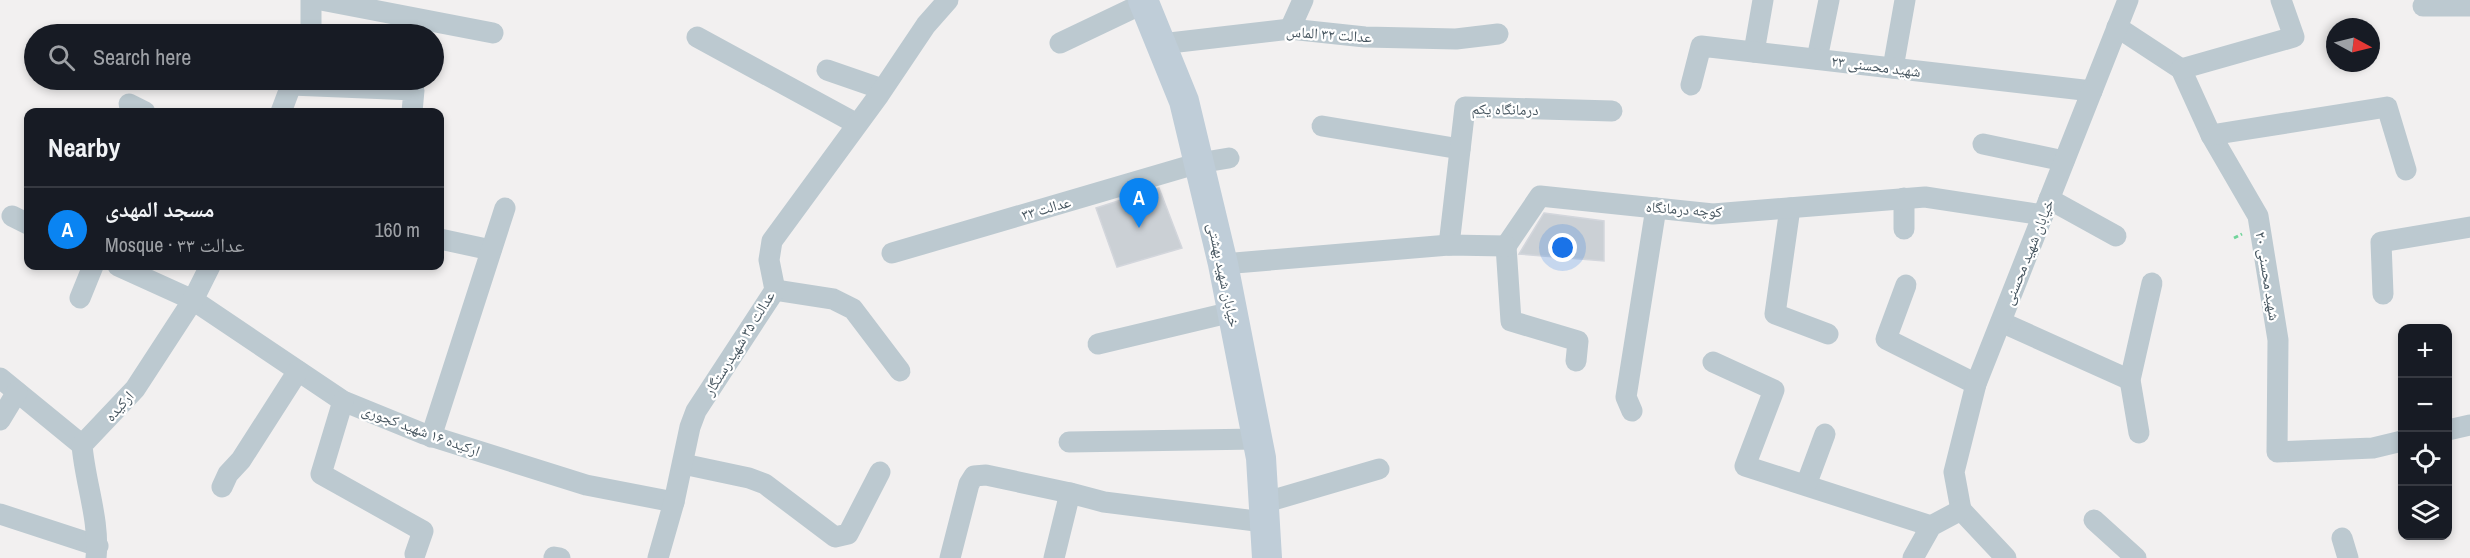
<!DOCTYPE html>
<meta charset="utf-8">
<style>
:root{--surface:#171b24;--page:#20242c;--text:#f1f3f6;--muted:#9ea1a6;--line:#363941;--accent:#0a84f2}
body{margin:0;font-family:"Archivo Narrow","Noto Naskh Arabic",sans-serif;background:var(--page);color:var(--text)}
.controls{position:absolute;right:18px;bottom:18px;display:grid;overflow:hidden;border-radius:12px;box-shadow:0 3px 9px #0003}
.controls button{width:54px;height:54px;display:grid;place-items:center;padding:0;border:0;border-bottom:2px solid var(--line);background:var(--surface);color:var(--text);font:30px sans-serif}
.compass{position:absolute;left:2326px;top:18px;width:54px;height:54px;border-radius:50%;background:var(--surface);box-shadow:0 3px 9px #0003;rotate:97deg}
.you{position:absolute;left:1563px;top:248px;width:21px;height:21px;margin:-15px;border:4px solid #fff;border-radius:50%;background:#1a73e8;box-shadow:0 0 0 9px #1a73e833}
.badge{display:grid;place-items:center;width:39px;height:39px;border-radius:50%;background:var(--accent);color:#fff;font-size:20px;font-weight:700}
.pin{position:absolute;translate:-50% -50px;filter:drop-shadow(0 2px 3px #0008)}
.pin::after{content:'';position:absolute;top:32px;width:21px;height:18px;background:inherit;clip-path:polygon(0 0,100% 0,50% 100%)}
.list{margin:0;padding:0;list-style:none}
h2{display:flex;justify-content:space-between;align-items:center;height:78px;margin:0;padding:0 24px;font-size:26px}
h2 small{font-size:20px;font-weight:400;color:var(--muted)}
.list li{display:grid;grid-template-columns:39px 1fr auto;gap:18px;align-items:center;box-sizing:border-box;height:84px;padding:0 24px;border-top:2px solid var(--line)}
.list b{display:block;font-size:22px;white-space:nowrap}
.list p{margin:0;font-size:20px;white-space:nowrap;color:var(--muted)}
.list em{font-size:20px;font-style:normal;color:var(--muted)}
.icon{flex:none;width:33px;height:33px;fill:none;stroke:currentColor;stroke-width:2;stroke-linecap:round;stroke-linejoin:round}
.map{position:relative;flex:none;width:2470px;height:558px;overflow:hidden}
.search{position:absolute;background:var(--surface);box-shadow:0 3px 9px #0003;left:24px;top:24px;width:420px;height:66px;display:flex;align-items:center;gap:15px;box-sizing:border-box;padding:0 21px;border-radius:33px;color:var(--muted);font-size:22px}
.panel{position:absolute;background:var(--surface);box-shadow:0 3px 9px #0003;left:24px;top:108px;width:420px;height:162px;border-radius:12px}
.map>svg:first-child{display:block}
</style>
<div class="map">
<svg width="2470" height="558" viewBox="0 0 2470 558">
<rect width="100%" height="100%" fill="#f2f0f0"/>
<g fill="#cbd0d5" stroke="#d3d6dc" stroke-width="1.5">
<polygon points="1159,188 1182,248 1117,267 1096,208"/>
<polygon points="1544,213 1604,221 1604,261 1519,254"/>
</g>
<g fill="none" stroke-linecap="round" stroke-linejoin="round">
<polyline stroke="#70d49a" stroke-width="3" stroke-dasharray="4.5 3" stroke-linecap="butt" points="2234,238 2242,234"/>
<g stroke="#bcc9d0" stroke-width="21">
<polyline points="321,0 493,33"/>
<polyline points="2423,6 2470,6"/>
<polyline points="2117,27 2181,69 2211,135 2258,216 2278,340 2277,452 2373,448 2402,441"/>
<polyline points="1290,29 1303,0"/>
<polyline points="308,34 311,26 311,0"/>
<polyline points="697,37 857,124"/>
<polyline points="1060,43 1144,3"/>
<polyline points="1161,44 1290,29 1365,37 1456,39 1498,34"/>
<polyline points="1754,52 1763,0"/>
<polyline points="1817,59 1829,0"/>
<polyline points="1893,68 1905,0"/>
<polyline points="2181,69 2294,37 2281,0"/>
<polyline points="827,70 882,89"/>
<polyline points="291,85 414,90 412,112"/>
<polyline points="1691,85 1701,46 2092,91"/>
<polyline points="129,104 145,112"/>
<polyline points="281,112 293,80"/>
<polyline points="1322,126 1460,149"/>
<polyline points="2211,135 2387,107 2406,170"/>
<polyline points="1983,144 2064,161"/>
<polyline points="1904,198 1904,229"/>
<polyline points="2049,199 2116,236"/>
<polyline points="1790,208 1775,314 1828,334"/>
<polyline points="12,216 28,224"/>
<polyline points="440,239 491,250"/>
<polyline points="1449,245 1465,107 1612,111"/>
<polyline points="1506,246 1540,196 1713,214 1925,197 2043,215"/>
<polyline points="1506,246 1511,321 1578,341 1576,361"/>
<polyline points="892,253 1199,163 1229,158"/>
<polyline points="1223,264 1449,245 1506,246"/>
<polyline points="118,266 193,300 343,401 424,434 586,485 674,502"/>
<polyline points="1906,285 1886,339 1976,384"/>
<polyline points="775,290 833,299 853,309 900,371"/>
<polyline points="2383,294 2381,242 2470,227"/>
<polyline points="80,298 93,266"/>
<polyline points="2001,322 2130,380"/>
<polyline points="1098,344 1232,312"/>
<polyline points="1713,362 1774,390 1745,466 1931,526"/>
<polyline points="0,378 82,445"/>
<polyline points="343,401 321,474 423,531 415,554"/>
<polyline points="1632,411 1626,397 1656,208"/>
<polyline points="0,420 17,392"/>
<polyline points="2448,430 2470,425"/>
<polyline points="2139,433 2130,380 2152,283"/>
<polyline points="431,437 505,208"/>
<polyline points="1069,442 1257,439"/>
<polyline points="683,464 749,478 765,484 835,537 848,534 880,472"/>
<polyline points="1806,485 1825,434"/>
<polyline points="222,487 228,474 241,460 298,371"/>
<polyline points="1263,503 1379,469"/>
<polyline points="1961,510 1954,472 1976,384 2128,0"/>
<polyline points="1961,510 2006,558"/>
<polyline points="0,514 98,546"/>
<polyline points="2094,520 2136,558"/>
<polyline points="2342,538 2348,558"/>
<polyline points="554,557 560,558"/>
<path d="M96,558C100,520 85,483 82,445L135,389L193,300L210,266"/>
<polyline points="658,558 674,502 690,427 696,411 775,290 769,260 772,241 879,95 926,25 948,0"/>
<polyline points="950,558 969,484 974,476 986,475 1070,493"/>
<polyline points="1054,558 1070,493 1104,502 1264,522"/>
<polyline points="1913,558 1931,526 1961,510"/>
</g>
<polyline stroke="#bfcdd8" stroke-width="30" points="1143,0 1184,101 1223,264 1261,458 1267,558"/>
</g>
<g text-anchor="middle" dominant-baseline="central" stroke-width="4.5" stroke-linejoin="round" paint-order="stroke">
<g font-size="15" fill="#46555f" stroke="#fff">
<text transform="translate(1329 34) rotate(4)">عدالت ۳۲ الماس</text>
<text transform="translate(1876 66) rotate(7)">شهید محسنی ۲۳</text>
<text transform="translate(1505 109) rotate(1)">درمانگاه یکم</text>
<text transform="translate(1046 208) rotate(-16)">عدالت ۳۳</text>
<text transform="translate(1684 209) rotate(4)">کوچه درمانگاه</text>
<text transform="translate(2028 252) rotate(-68)">خیابان شهید محسنی</text>
<text transform="translate(1224 275) rotate(78)">خیابان شهید بهشتی</text>
<text transform="translate(2268 276) rotate(81)">شهید محسنی ۲۰</text>
<text transform="translate(739 343) rotate(-58)">عدالت ۳۵ شهیدرستگار</text>
<text transform="translate(119 406) rotate(-48)">ارکیده</text>
<text transform="translate(421 430) rotate(20)">ارکیده ۱۶ شهید کجوری</text>
</g>
</g>
</svg>
<div class="controls">
<button>+</button>
<button>−</button>
<button><svg class="icon" aria-label="locate" viewBox="0 0 24 24"><circle cx="12" cy="12" r="6"/><path d="M12 2v4M12 18v4M2 12h4M18 12h4"/></svg></button>
<button><svg class="icon" aria-label="layers" viewBox="0 0 24 24"><path d="M12 4l9 5-9 5-9-5zM3 14l9 5 9-5"/></svg></button>
</div>
<svg class="compass" viewBox="-18 -18 36 36"><path d="M0-13l5 13h-10z" fill="#e53935"/><path d="M0 13l5-13h-10z" fill="#9ea1a6"/></svg>
<div class="you"></div>
<div class="pin badge" style="left:1139px;top:228px">A</div>
<div class="search"><svg class="icon" aria-label="search" viewBox="0 0 24 24"><circle cx="10" cy="10" r="6"/><path d="M15 15l6 6"/></svg>Search here</div>
<section class="panel">
<h2>Nearby<small></small></h2>
<ul class="list">
<li><span class="badge">A</span><div><b>مسجد المهدی</b><p>Mosque · عدالت ۳۳</p></div><em>160 m</em></li>
</ul>
</section>
</div>
